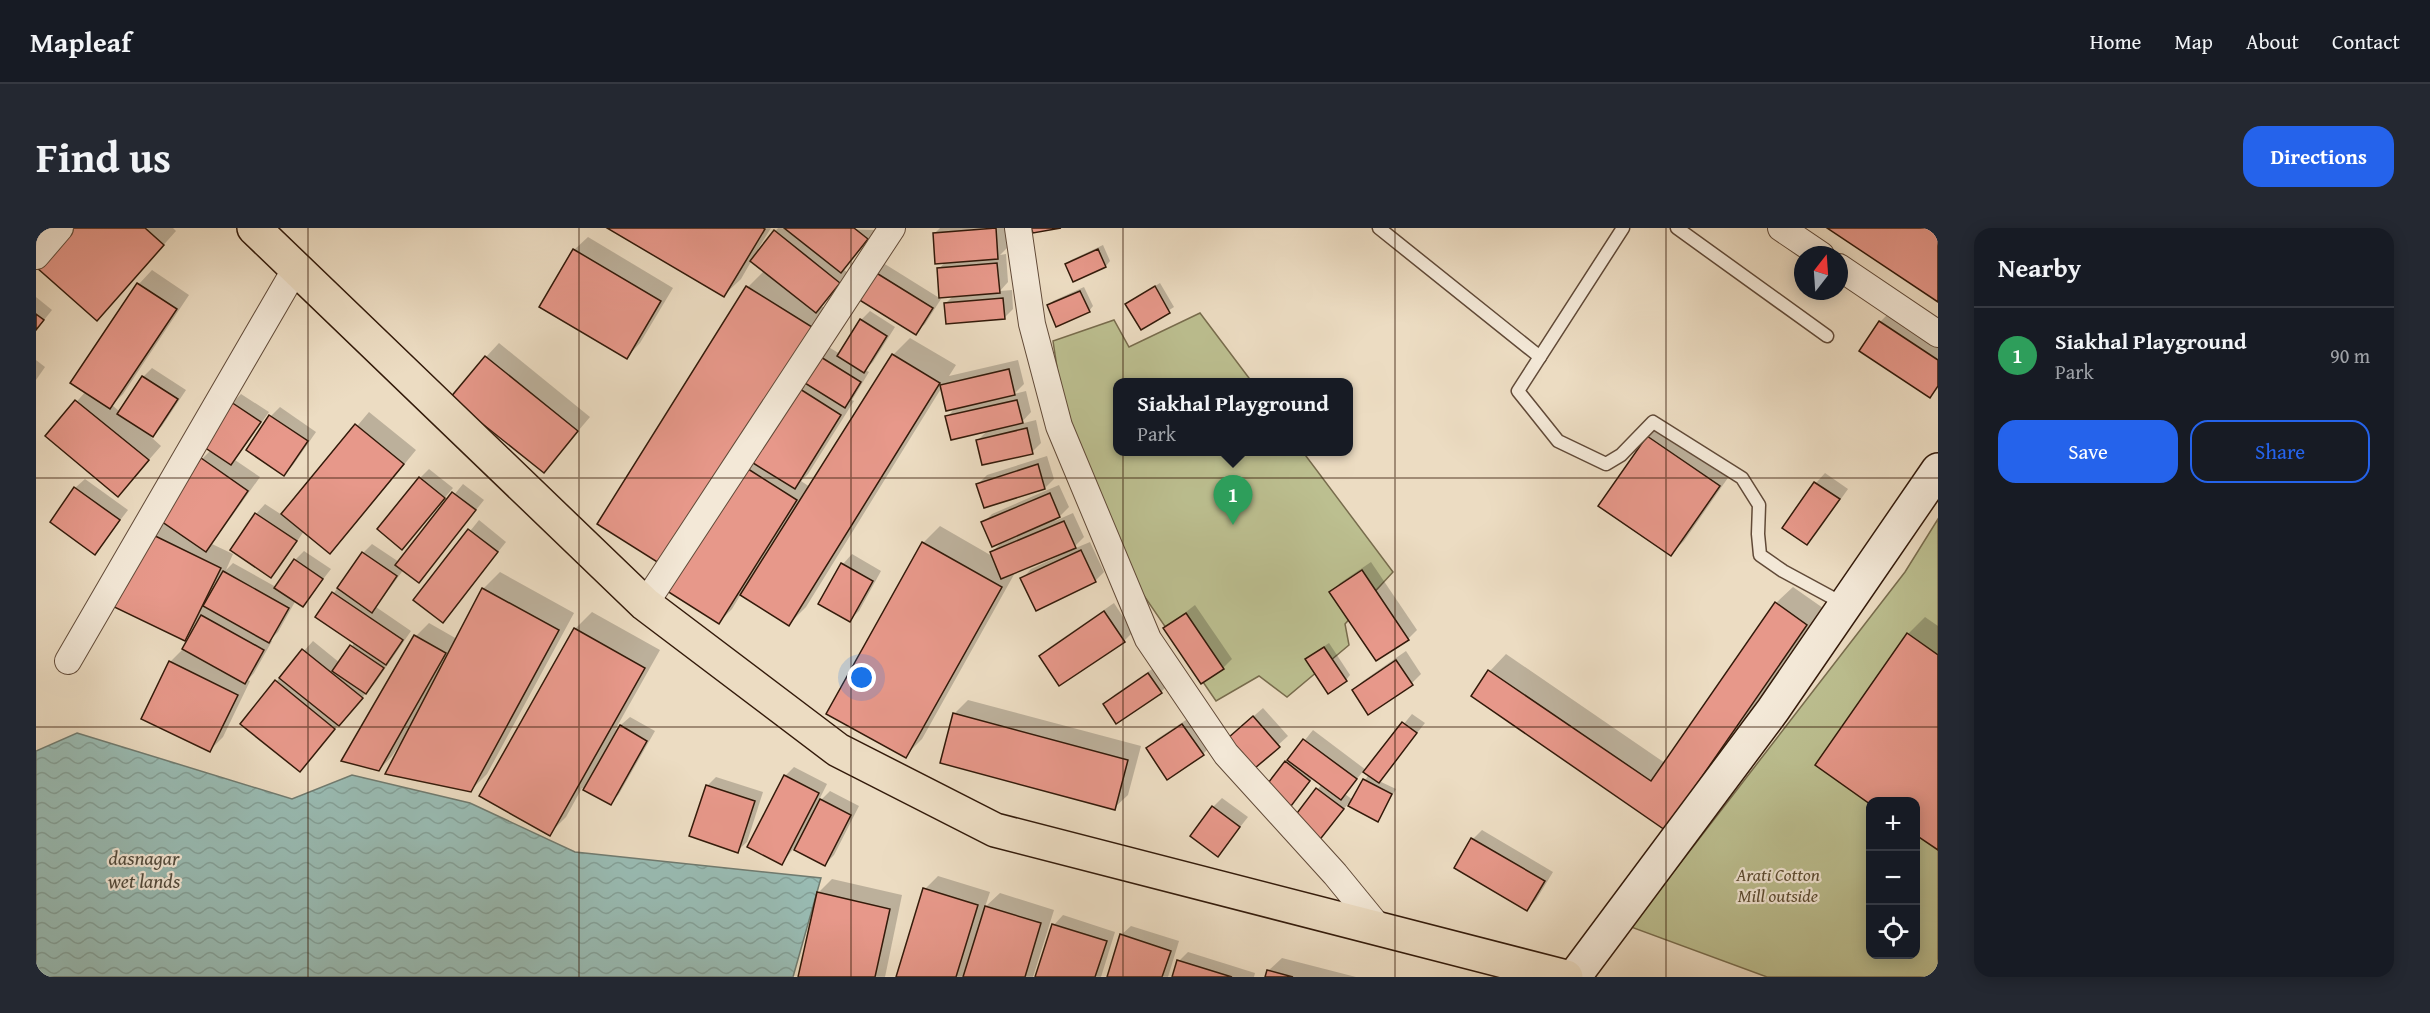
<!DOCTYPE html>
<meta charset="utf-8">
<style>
:root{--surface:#171b24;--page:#242831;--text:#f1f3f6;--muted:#9ea1a6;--line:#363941;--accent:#2563eb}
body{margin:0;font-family:"Gentium Book Plus",serif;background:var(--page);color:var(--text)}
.controls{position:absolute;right:18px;bottom:18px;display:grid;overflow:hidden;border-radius:12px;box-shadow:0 3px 15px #0003}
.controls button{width:54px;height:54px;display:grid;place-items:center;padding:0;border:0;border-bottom:2px solid var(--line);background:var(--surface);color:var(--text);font:30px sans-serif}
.compass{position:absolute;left:1758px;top:18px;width:54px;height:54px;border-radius:50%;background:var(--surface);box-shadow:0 3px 15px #0003;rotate:17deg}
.you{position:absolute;left:826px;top:450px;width:21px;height:21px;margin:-15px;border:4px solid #fff;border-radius:50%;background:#1a73e8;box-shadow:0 0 0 9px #1a73e833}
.badge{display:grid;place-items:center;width:39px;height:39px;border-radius:50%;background:var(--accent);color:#fff;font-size:20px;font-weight:700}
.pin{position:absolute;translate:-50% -50px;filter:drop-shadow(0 2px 3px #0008)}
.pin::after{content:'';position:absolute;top:32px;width:21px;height:18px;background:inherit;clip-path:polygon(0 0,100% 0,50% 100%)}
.popup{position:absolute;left:1077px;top:150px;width:240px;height:78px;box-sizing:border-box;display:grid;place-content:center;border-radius:12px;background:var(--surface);filter:drop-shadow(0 2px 4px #0005);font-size:20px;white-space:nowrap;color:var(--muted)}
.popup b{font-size:22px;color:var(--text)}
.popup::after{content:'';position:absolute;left:50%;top:100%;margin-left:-12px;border:12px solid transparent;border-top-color:var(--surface)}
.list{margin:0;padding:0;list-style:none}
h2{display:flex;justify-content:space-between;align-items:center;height:78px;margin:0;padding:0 24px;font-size:26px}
h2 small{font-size:20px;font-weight:400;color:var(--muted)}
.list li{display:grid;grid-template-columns:39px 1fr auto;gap:18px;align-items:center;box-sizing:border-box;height:96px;padding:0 24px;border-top:2px solid var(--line)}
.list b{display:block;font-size:22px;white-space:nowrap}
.list p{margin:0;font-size:20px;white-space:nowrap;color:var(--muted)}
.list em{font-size:20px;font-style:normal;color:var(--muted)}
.actions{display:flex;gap:12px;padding:18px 24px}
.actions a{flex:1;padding:14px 0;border:2px solid var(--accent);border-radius:18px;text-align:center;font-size:21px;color:var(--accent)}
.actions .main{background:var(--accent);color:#fff}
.icon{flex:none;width:33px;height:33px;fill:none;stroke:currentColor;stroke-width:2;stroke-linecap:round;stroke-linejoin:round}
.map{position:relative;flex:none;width:1902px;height:749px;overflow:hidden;border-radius:18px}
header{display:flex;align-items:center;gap:36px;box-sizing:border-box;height:84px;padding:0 30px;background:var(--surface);border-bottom:2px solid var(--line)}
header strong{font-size:28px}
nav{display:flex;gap:33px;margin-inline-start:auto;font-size:21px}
.intro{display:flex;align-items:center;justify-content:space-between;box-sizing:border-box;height:144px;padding:0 36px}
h1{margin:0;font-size:42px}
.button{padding:15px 27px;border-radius:18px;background:var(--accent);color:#fff;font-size:21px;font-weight:700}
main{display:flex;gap:36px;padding:0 36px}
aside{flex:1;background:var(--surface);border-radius:18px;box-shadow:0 3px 15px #0003}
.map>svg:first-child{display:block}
</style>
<header>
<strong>Mapleaf</strong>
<nav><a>Home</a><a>Map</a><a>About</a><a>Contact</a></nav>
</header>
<div class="intro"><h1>Find us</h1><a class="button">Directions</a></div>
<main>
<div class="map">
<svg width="1902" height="749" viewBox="0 0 1902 749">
<defs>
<pattern id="water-waves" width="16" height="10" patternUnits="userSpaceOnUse" patternTransform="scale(1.5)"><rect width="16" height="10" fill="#99bcb4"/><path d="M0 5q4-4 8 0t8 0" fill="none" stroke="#84a199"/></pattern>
</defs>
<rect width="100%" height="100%" fill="#ecdcc2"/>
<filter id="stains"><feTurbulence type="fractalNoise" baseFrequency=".00333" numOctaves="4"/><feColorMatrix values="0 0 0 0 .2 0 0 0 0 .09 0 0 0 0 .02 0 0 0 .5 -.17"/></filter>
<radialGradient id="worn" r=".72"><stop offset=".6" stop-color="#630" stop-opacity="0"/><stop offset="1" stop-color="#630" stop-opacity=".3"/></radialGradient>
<g fill="#bcbf90" stroke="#786c4d" stroke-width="1.5" fill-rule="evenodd">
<polygon points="1164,85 1216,154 1082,154 1082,224 1267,224 1357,344 1309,396 1313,417 1251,469 1223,448 1180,473 1102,359 1026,172 1017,113 1078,92 1093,119"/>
<path d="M1902,291V749H1731L1595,699L1869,344ZM1834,574H1880V726H1834Z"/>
</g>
<polygon fill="url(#water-waves)" stroke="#707b70" stroke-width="1.5" points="41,505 256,571 316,547 434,575 539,624 785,650 757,749 0,749 0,523"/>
<g fill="#0003" fill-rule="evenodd">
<polygon points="0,0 17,0 0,19"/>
<polygon points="31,0 137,0 140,3 74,77"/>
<polygon points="574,0 735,0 722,21 724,22 742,0 840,2 807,41 812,45 785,78 792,82 643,318 712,59 729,42 716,32 705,51 688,67"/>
<polygon points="904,0 969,0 971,20 964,27 970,26 972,54 964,63 976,62 977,81 968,90 909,76 918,67 903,41 909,34 898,6"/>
<polygon points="552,9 637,60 604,115 591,129 538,22"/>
<polygon points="1067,17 1074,33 1070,38 1038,52 1031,36 1035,32"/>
<polygon points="844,33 905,71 889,96 879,105 819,67"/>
<polygon points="116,42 153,67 87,166 76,177 84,184 107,149 116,140 150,162 126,198 115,209 125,218 82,267 11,208 50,163 37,154 103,56"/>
<polygon points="1124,55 1138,79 1105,100 1096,72"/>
<polygon points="1048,59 1057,78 1053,83 1013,78 1017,73"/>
<polygon points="0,69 16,82 0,102"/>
<polygon points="834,83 859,99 837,134 829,142 833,144 816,172 818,173 772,246 765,253 774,259 857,127 874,110 920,137 913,148 982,132 988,156 978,166 990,163 995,184 984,196 1000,192 1005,215 996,224 942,212 953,201 911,189 920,179 906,159 770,379 753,396 705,366 696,381 683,394 710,240 724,226 765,162 772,155 791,118 804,126 825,92"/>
<polygon points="1853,85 1902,117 1902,160 1894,168 1844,94"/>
<polygon points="463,115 554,189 508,243 450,129"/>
<polygon points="0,132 9,139 0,152"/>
<polygon points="205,166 233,184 199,232 224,249 176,316 197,326 190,342 197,335 240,359 259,332 268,323 295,341 267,377 260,372 242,404 234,412 236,413 218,445 212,452 214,453 187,509 173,523 134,434 147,421 156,404 149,411 74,375 166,231 175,222 196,175"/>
<polygon points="244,179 280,204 257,237 248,246 235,188"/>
<polygon points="333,184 380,222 307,311 294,324 268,303 244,339 235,348 196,321 220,286 229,276 246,287"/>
<polygon points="1625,195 1696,244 1648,313 1635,326 1564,277 1612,209"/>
<polygon points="1011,228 1018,251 1009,260 942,256 951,247"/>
<polygon points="393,241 417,260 366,320 384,250"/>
<polygon points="1789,245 1812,261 1780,306 1771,315 1748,300 1780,255"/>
<polygon points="49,251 92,282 59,325 39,260"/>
<polygon points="427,256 448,272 383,353 368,341 340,379 375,403 339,455 263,542 240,454 277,413 304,435 319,414 281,388 327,325 336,316 363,334"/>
<polygon points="1023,257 1033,279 1019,293 1037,285 1048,309 1035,322 1054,314 1068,344 1059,353 986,351 995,341 1027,326 1026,324 980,343 886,511 869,528 887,315 904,298 956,328 955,325 969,311 947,295 956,286"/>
<polygon points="443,292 470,314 407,393 380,371"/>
<polygon points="816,326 845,343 823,383 814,392 784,375 807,336"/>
<polygon points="1335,334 1381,402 1372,411 1295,365 1304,355"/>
<polygon points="464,344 538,385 451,546 434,563 364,516 356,528 343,542 380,408 393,395 421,411 447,361"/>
<polygon points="1757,359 1787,380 1646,583 1437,467 1454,443 1470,426 1629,535 1740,375"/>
<polygon points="1078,375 1097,404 1088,413 1005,428 1014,419"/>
<polygon points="1159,377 1196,431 1187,440 1129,400"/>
<polygon points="556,384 624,422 579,502 594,489 619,503 583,566 574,576 546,560 530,589 513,606 539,401"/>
<polygon points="1889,389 1902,398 1902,621 1880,605 1872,406"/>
<polygon points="1293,415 1314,447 1310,452 1275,427"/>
<polygon points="1370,423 1385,446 1376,455 1333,485 1317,462 1327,453"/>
<polygon points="1122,437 1134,455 1125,464 1069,476 1078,467"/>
<polygon points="932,472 1105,518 1092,567 1078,580 906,534 919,485"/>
<polygon points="1227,480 1252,508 1219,538 1203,501"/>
<path d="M1376,486L1389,495L1343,553L1360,561L1342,592L1312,576L1282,612L1257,592L1286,556L1277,550L1252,580L1228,563L1277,502L1330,542ZM1328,542L1333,546L1317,572L1309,566Z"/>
<polygon points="1156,488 1176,517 1167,526 1112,521 1121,511"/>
<polygon points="758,539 791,556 781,576 794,563 823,578 798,627 789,636 758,620 746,635 749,548"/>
<polygon points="680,549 727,564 711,614 701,623 671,558"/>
<polygon points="1186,570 1212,589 1182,627 1177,579"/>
<polygon points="1446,602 1517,644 1500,672 1491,681 1420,639 1437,611"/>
<polygon points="902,648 954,664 949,679 964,665 1018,682 997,749 861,749 889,661"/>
<polygon points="796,651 866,667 849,749 764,749 782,665"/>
<polygon points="1027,687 1079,704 1065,749 1001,749 1018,697"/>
<polygon points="1095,698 1143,713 1132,749 1073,749 1085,707"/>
<polygon points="1152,724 1219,745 1218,749 1138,749 1143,733"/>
<polygon points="1246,730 1320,749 1231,749 1232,743"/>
</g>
<g fill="#e7988a" stroke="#331a0a" stroke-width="1.5">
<polygon points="29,0 109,0 128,17 61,93 0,39"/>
<polygon points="571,0 727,0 729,1 688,69"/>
<polygon points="748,0 818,0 832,11 805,45"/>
<polygon points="960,0 962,31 899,36 897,5"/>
<polygon points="995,0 1025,0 997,5"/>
<polygon points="1791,0 1902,0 1902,74"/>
<polygon points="738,2 804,55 780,85 714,33"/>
<polygon points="537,21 625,73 591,131 503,79"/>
<polygon points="1062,21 1070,39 1037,54 1029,36"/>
<polygon points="961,35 964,65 903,70 901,40"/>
<polygon points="834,41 897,80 880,107 817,68"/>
<polygon points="101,55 141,81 74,181 34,155"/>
<polygon points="710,58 776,99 626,337 561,296"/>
<polygon points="1119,58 1134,85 1105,102 1089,76"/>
<polygon points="1044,63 1054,84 1020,99 1011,77"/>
<polygon points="967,70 969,91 910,96 908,75"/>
<polygon points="0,86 8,92 0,102"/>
<polygon points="824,91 851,108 828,145 801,128"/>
<polygon points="1843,93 1902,132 1902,158 1894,170 1823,123"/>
<polygon points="780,126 825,154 809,180 764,152"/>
<polygon points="856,126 904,155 753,398 704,367"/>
<polygon points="449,128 542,203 508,245 414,170"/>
<polygon points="973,141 979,167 910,183 904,157"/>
<polygon points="106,148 142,171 117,209 81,186"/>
<polygon points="764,161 805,187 759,261 717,235"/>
<polygon points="39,172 113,232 82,269 9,208"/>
<polygon points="981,172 987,195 915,212 909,188"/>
<polygon points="195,174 225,194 195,237 165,217"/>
<polygon points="233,187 272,213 248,248 210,222"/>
<polygon points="319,196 368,236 294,326 245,286"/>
<polygon points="991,200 997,226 946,237 940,212"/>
<polygon points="1611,208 1684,258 1635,328 1562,278"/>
<polygon points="165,230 212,263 170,324 122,291"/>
<polygon points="1002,236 1009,261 948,280 940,256"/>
<polygon points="709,239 761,272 683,396 631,363"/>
<polygon points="383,249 409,270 366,322 341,301"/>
<polygon points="1778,254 1804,271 1771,317 1746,300"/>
<polygon points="38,259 84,292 59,327 14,294"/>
<polygon points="416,264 440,282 383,355 359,337"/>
<polygon points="1014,265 1024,289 956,319 945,294"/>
<polygon points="219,285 261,313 235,350 194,322"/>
<polygon points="1028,293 1040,320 965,351 954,324"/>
<polygon points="432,301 462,324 407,395 377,372"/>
<polygon points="109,303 185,340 149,413 72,376"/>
<polygon points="886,314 966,359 870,530 790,486"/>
<polygon points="1045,322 1060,354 1000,383 984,350"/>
<polygon points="326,324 361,348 336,385 301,360"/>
<polygon points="258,331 287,351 267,379 238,360"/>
<polygon points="805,335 837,353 814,394 782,376"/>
<polygon points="1326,342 1373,412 1340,433 1293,364"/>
<polygon points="187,343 253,380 233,415 167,378"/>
<polygon points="446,360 523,402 435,564 349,546"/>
<polygon points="296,364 367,412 350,437 279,389"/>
<polygon points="1739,374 1771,397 1629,602 1435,468 1452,442 1615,553"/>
<polygon points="1068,383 1089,414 1023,458 1003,428"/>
<polygon points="1150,385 1188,441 1165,456 1127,400"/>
<polygon points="165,387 228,422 209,456 146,421"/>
<polygon points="538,400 609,440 514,608 443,568"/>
<polygon points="1871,405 1902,427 1902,622 1880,607 1880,574 1834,574 1834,576 1779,537"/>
<polygon points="378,407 410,425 343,543 305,533"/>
<polygon points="314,417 348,440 330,466 296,443"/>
<polygon points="1288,419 1311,453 1292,466 1269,431"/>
<polygon points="266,421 327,470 303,498 243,450"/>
<polygon points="1360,432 1377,457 1332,487 1316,462"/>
<polygon points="133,433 202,467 174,524 105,491"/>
<polygon points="1112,445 1126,465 1080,496 1067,476"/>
<polygon points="239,452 299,501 264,544 204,496"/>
<polygon points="917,485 1092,532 1079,582 904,535"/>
<polygon points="1217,488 1244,519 1219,540 1192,510"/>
<polygon points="1366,494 1381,505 1343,555 1327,544"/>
<polygon points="1146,496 1168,527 1131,552 1110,520"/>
<polygon points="584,497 611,513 575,577 547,562"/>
<polygon points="1267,511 1321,551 1305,572 1251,532"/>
<polygon points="1249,533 1274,553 1252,582 1226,563"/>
<polygon points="748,547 783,565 746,637 711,619"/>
<polygon points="1327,551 1356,566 1342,594 1312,578"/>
<polygon points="670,557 719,573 702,625 653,608"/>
<polygon points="1280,560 1308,581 1282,614 1255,593"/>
<polygon points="784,571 815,587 789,638 758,622"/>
<polygon points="1176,578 1204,599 1182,629 1154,608"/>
<polygon points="1435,610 1509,653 1491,683 1418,640"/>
<polygon points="887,660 942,677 920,749 860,749"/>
<polygon points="781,664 854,681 839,749 762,749"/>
<polygon points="949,678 1005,695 989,749 927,749"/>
<polygon points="1016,696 1071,713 1059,749 999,749"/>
<polygon points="1084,706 1135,723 1126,749 1071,749"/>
<polygon points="1141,732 1196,749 1136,749"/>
<polygon points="1231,742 1257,749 1229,749"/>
</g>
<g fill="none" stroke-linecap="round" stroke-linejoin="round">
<g stroke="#614a38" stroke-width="15">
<g id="lane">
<polyline points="1343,0 1504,129"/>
<polyline points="1587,0 1482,163 1522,213 1570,236 1585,227 1617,194 1706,250 1723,277 1722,306 1724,327 1747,343 1808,376"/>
<polyline points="1641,0 1791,108"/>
</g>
</g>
<g stroke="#614a38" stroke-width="28">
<g id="street">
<polyline points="982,0 996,96 1023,198 1112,411 1190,526 1299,646 1344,701"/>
<polyline points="1745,0 1785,27"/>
<polyline points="0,28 24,0"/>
<polyline points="1803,39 1902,106"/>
<polyline points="609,376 856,0"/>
<polyline points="32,433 260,40"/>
</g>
</g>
<g stroke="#331a0a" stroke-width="36">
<polyline id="secondary" points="1538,749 1737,482 1902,242"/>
</g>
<g stroke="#331a0a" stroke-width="36">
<polyline id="primary" points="218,0 609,376 802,522 959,602 1530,749"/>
</g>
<use href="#lane" stroke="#f3e8d7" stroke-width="12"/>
<use href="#street" stroke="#f3e8d7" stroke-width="26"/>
<use href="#secondary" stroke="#f3e8d7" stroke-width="33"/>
<use href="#primary" stroke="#ecdcc2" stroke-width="33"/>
</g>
<path fill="none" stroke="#331a0a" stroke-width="1.5" stroke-opacity="0.55" d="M272,0V749M543,0V749M815,0V749M1087,0V749M1359,0V749M1630,0V749M0,250H1902M0,499H1902"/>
<g text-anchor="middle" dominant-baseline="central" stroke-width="4.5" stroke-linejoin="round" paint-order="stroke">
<g font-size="18" font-style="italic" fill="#5c4c32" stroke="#f3e8d7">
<text x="1742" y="646">Arati Cotton<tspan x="1742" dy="21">Mill outside</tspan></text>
</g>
<g font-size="20" font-style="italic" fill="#524b3d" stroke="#f3e8d7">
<text x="108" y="629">dasnagar<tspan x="108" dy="23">wet lands</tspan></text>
</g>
</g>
<rect width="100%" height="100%" filter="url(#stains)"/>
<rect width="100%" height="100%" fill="url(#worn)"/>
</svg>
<div class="controls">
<button>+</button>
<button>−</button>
<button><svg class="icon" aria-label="locate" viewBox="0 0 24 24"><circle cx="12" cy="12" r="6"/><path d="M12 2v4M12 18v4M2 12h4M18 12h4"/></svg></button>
</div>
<svg class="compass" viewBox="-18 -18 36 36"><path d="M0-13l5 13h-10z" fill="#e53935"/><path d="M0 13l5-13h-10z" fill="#9ea1a6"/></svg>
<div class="you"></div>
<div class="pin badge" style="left:1197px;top:297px;background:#2e9e5b">1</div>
<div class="popup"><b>Siakhal Playground</b>Park</div>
</div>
<aside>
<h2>Nearby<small></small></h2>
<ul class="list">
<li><span class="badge" style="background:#2e9e5b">1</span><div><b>Siakhal Playground</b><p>Park</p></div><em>90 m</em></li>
</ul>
<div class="actions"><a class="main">Save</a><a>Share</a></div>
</aside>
</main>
